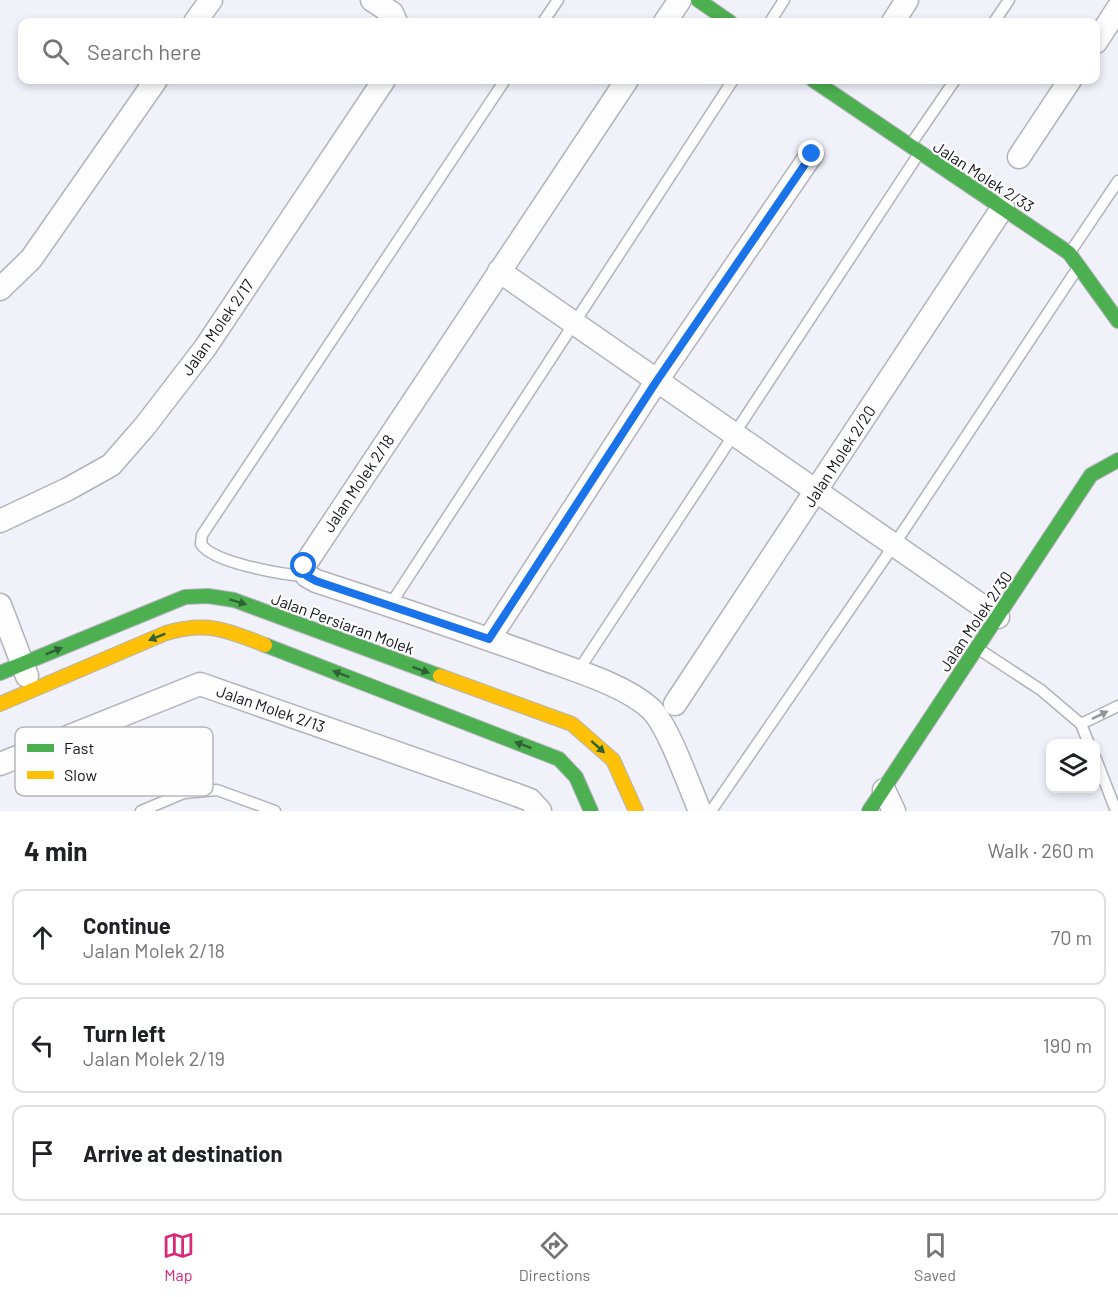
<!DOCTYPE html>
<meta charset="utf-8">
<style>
:root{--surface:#fff;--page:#f2f2f2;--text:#202124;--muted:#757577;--line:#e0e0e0;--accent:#db2777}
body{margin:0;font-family:Barlow,sans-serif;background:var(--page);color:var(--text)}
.controls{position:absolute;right:18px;bottom:18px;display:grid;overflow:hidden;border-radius:12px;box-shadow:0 3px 9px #0003}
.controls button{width:54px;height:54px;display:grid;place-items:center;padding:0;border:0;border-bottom:2px solid var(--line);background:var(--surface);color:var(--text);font:30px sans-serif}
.stop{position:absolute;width:18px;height:18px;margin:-14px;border:4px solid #1a73e8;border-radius:50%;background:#fff}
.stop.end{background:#1a73e8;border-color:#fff;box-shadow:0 2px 6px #0008}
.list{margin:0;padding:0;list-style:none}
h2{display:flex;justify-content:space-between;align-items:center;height:78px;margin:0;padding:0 24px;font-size:26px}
h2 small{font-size:20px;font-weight:400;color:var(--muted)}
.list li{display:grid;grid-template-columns:39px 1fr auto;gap:18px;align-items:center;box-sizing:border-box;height:96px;margin:0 12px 12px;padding:0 12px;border:2px solid var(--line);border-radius:12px}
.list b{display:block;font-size:22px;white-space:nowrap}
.list p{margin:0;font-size:20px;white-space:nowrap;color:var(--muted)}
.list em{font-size:20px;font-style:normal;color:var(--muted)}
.icon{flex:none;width:33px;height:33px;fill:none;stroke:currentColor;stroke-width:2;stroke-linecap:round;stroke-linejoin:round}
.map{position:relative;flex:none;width:1118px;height:811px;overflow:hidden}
.search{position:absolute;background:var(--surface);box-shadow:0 3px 9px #0003;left:18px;right:18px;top:18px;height:66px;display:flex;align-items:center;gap:15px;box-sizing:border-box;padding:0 21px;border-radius:12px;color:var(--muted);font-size:22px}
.sheet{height:402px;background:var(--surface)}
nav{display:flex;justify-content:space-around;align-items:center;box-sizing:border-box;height:84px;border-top:2px solid var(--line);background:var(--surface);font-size:16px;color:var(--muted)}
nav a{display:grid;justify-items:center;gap:3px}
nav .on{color:var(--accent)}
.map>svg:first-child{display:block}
</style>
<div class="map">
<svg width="1118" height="811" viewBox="0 0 1118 811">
<rect width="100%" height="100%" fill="#f0f1f9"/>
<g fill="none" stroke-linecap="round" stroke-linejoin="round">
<g stroke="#b2b3ba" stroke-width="13">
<g id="lane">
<polyline points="543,22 558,0"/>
<polyline points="770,22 784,0"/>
<polyline points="994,22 1009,0"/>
<polyline points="911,144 955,80"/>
<polyline points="1071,251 1118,181"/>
<path d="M307,576C284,575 213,563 201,544L202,535L505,80"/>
<polyline points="390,605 733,80"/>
<polyline points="980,650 1041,690 1081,724 1089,744"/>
<polyline points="578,671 918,155"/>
<polyline points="1081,724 1118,706"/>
<polyline points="1096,759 1116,811"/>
<polyline points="141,811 184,793 217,790 275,811"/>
<polyline points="711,811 894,545 1077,269"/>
</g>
</g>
<g stroke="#b2b3ba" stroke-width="25">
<g id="street">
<polyline points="372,0 392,13 396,22"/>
<polyline points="195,22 211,0"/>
<polyline points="665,22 680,0"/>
<polyline points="893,22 907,0"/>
<polyline points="1096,42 1118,8"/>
<path d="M627,80L304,566L307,576L316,581C390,605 463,630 536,656C570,669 624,684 651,709C669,727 689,786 700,811"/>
<polyline points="1019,157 1070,80"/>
<polyline points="499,271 998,617"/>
<polyline points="0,289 31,259 156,80"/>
<polyline points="0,521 68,489 111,465 145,426 205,348 384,80"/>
<polyline points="0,605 27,676"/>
<polyline points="489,639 656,382 812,154"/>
<polyline points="675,704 1003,207"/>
<polyline points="0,764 200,684 517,795 530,800 540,811"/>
<polyline points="884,790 894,811"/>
</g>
</g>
<g stroke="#b2b3ba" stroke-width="16">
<g id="fast">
<polyline points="698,0 730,22"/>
<polyline points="813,80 1069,253 1118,321"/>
<polyline points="265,645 559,759 576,777 591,811"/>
<polyline points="0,673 185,597 208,596 234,600 440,676"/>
<polyline points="869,811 1091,475 1118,460"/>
</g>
</g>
<g stroke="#b2b3ba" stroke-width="16">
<g id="slow">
<polyline points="440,676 572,724 613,760 636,811"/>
<path d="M0,704L166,633C207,621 227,630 265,645"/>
</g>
</g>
<use href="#lane" stroke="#fdfdfe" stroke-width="10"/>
<use href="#street" stroke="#fdfdfe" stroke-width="22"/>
<use href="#fast" stroke="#4caf50" stroke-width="14"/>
<use href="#slow" stroke="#ffc107" stroke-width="14"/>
</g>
<defs><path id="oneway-solid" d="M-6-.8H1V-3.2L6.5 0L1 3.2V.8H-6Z" transform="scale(1.5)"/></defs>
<g fill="#2f6134">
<use href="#oneway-solid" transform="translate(238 602) rotate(17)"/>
<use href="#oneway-solid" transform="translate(157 637) rotate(158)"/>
<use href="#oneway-solid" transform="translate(54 651) rotate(-22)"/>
<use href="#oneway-solid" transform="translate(421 670) rotate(20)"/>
<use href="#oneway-solid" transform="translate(341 674) rotate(-159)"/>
<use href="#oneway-solid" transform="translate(523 745) rotate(-159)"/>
<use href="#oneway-solid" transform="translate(598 747) rotate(42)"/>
</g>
<use fill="#939497" href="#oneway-solid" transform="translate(1100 715) rotate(-26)"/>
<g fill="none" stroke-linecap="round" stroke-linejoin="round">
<polyline stroke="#1a73e8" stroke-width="8" points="304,566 307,576 316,581 489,639 656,382 812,154"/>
</g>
<g text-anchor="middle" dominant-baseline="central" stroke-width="4.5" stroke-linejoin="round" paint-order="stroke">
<g font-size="16" fill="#121319" stroke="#fdfdfd">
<text transform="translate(984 176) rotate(33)">Jalan Molek 2/33</text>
<text transform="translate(217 327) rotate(-55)">Jalan Molek 2/17</text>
<text transform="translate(839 456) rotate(-57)">Jalan Molek 2/20</text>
<text transform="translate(358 483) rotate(-56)">Jalan Molek 2/18</text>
<text transform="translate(975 621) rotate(-56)">Jalan Molek 2/30</text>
<text transform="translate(343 623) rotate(20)">Jalan Persiaran Molek</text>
<text transform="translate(271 708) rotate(19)">Jalan Molek 2/13</text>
</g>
</g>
<rect x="15" y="727" width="198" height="69" rx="9" fill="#fdfdfd" stroke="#b6b7b9" stroke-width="1.5"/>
<rect x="27" y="744" width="27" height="8" fill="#4caf50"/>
<rect x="27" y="771" width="27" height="8" fill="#ffc107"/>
<g font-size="16" fill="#121319">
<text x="64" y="754">Fast</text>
<text x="64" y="781">Slow</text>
</g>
</svg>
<div class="controls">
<button><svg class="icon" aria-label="layers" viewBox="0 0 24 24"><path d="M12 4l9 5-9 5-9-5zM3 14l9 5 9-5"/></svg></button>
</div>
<div class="stop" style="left:304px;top:566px"></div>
<div class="stop end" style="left:812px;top:154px"></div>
<div class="search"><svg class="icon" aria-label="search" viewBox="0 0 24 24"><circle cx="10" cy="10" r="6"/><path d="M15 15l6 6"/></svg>Search here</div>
</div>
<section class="sheet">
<h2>4 min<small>Walk · 260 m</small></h2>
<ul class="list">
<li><svg class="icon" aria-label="ahead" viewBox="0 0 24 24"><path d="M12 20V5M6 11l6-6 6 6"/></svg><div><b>Continue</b><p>Jalan Molek 2/18</p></div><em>70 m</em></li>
<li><svg class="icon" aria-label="left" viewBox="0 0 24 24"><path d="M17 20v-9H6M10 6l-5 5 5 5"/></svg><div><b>Turn left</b><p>Jalan Molek 2/19</p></div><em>190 m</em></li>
<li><svg class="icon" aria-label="arrive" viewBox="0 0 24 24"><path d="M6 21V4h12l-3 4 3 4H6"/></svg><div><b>Arrive at destination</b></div></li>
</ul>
</section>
<nav>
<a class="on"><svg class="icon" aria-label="map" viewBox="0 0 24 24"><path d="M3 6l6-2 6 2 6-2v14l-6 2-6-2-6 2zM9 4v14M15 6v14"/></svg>Map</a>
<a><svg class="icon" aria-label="directions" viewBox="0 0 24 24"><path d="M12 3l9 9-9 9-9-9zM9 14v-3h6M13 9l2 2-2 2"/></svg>Directions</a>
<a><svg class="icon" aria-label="saved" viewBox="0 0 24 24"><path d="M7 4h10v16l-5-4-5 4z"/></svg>Saved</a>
</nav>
